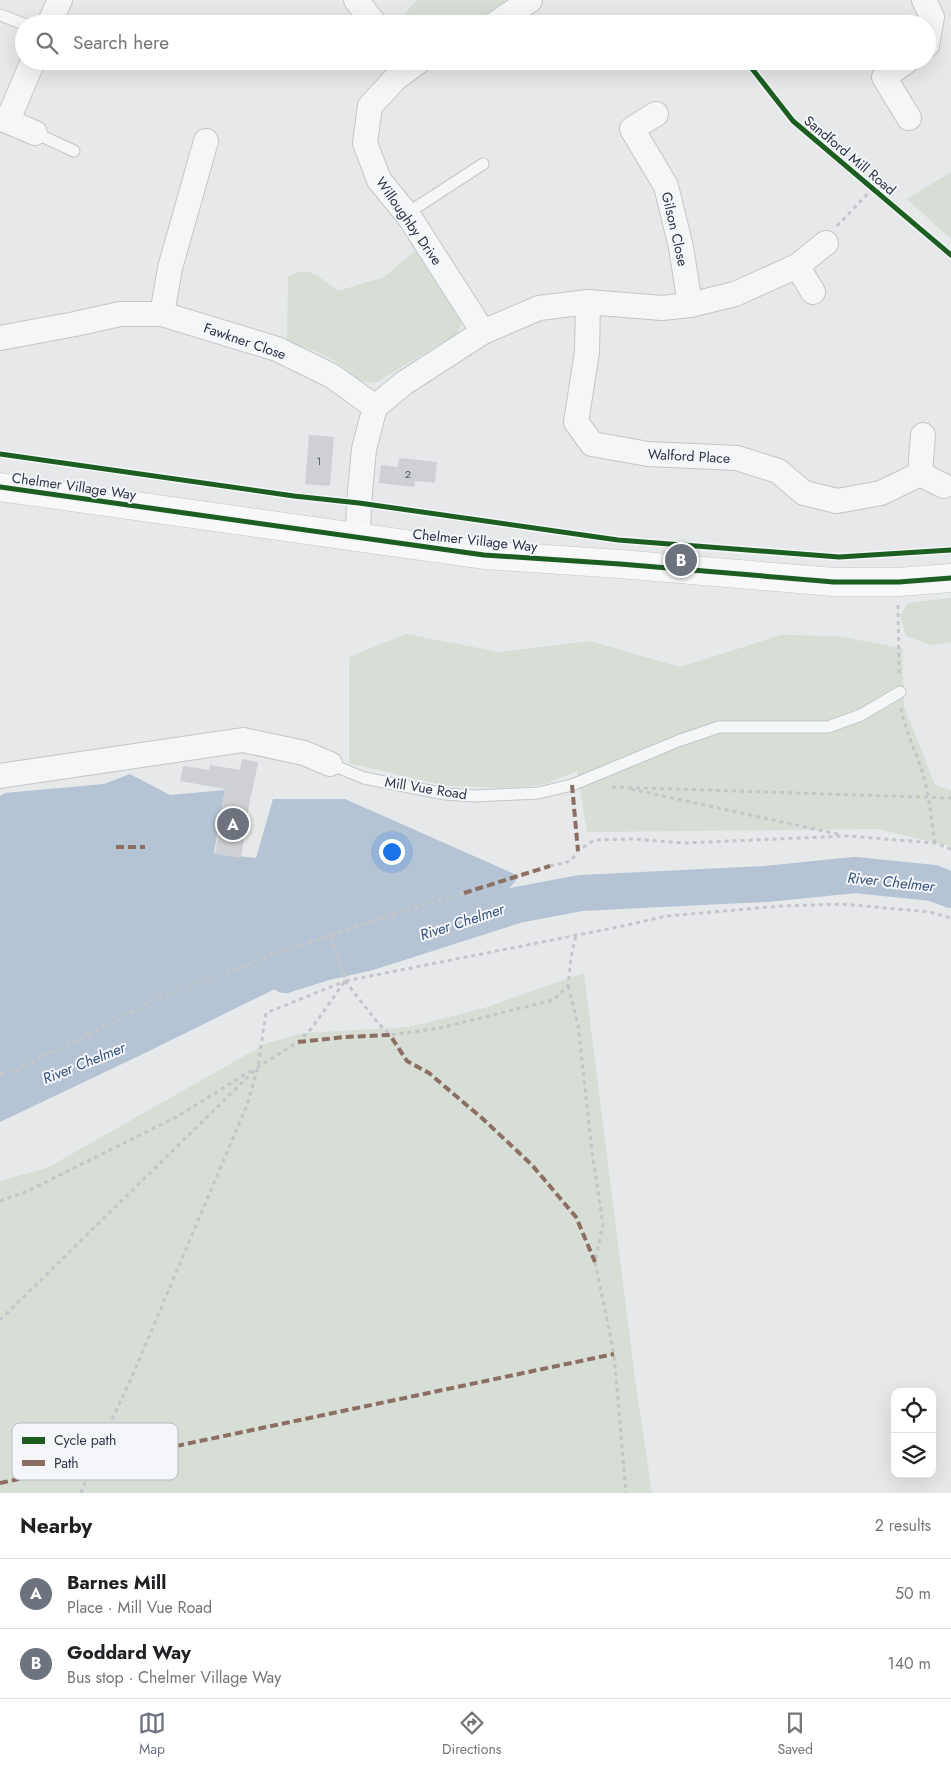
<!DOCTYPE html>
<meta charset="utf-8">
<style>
:root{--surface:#fff;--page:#f6f6f6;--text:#202124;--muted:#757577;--line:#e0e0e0;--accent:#6c737f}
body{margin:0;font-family:Jost,sans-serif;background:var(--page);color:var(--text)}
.controls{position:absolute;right:15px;bottom:15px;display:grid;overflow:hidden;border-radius:10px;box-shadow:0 5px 20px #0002}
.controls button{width:45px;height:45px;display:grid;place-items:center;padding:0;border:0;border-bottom:1px solid var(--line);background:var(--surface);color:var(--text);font:25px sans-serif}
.you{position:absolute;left:391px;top:851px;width:18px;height:18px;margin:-12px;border:4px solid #fff;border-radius:50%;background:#1a73e8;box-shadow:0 0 0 8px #1a73e833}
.badge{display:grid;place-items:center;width:32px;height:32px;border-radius:50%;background:var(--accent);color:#fff;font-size:16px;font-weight:700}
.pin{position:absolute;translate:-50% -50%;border:2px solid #fff;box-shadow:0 1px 5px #0006}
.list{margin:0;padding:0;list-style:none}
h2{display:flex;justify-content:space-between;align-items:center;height:65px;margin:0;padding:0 20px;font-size:21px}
h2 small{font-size:16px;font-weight:400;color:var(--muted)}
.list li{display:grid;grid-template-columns:32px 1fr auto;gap:15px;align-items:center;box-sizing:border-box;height:70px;padding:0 20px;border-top:1px solid var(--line)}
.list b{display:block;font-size:19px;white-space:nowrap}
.list p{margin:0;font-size:16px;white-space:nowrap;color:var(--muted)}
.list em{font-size:16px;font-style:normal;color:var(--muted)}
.icon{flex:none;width:28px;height:28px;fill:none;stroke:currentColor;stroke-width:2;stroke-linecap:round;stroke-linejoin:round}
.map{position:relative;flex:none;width:951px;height:1493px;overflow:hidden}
.search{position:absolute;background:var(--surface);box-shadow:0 5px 20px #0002;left:15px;right:15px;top:15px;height:55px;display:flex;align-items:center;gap:12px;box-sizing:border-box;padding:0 18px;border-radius:28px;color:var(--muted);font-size:19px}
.sheet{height:205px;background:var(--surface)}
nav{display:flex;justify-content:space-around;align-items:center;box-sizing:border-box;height:70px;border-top:1px solid var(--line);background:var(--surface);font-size:14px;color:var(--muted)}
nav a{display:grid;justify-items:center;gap:2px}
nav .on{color:var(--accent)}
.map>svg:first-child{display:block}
</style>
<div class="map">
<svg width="951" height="1493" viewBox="0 0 951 1493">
<rect width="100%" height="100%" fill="#e6e8ea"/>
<g fill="#d6ded6">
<polygon points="417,0 504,0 502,7 470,24 396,24"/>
<polygon points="951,172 951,239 907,199"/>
<path d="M417,249L462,321L458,333L377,382L368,383L358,380L338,363L316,351L287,342L288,277C308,263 320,278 338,291L384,277Z"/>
<polygon points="951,598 951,642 931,645 906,636 900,616 908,603"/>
<polygon points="406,634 499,652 590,641 680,667 781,635 836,636 902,648 904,706 935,785 951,790 951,846 877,829 587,832 577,771 545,784 514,788 446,786 349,763 349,657"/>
<polygon points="584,973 635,1379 652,1493 0,1493 0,1181 47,1168 267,1043 304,1033 409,1027 484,1008"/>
</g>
<polygon fill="#b4c4d5" points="130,774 170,795 225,790 214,853 256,858 273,799 345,799 519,876 490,913 363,946 325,964 329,969 291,981 145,1053 0,1122 0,796 5,793 104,784"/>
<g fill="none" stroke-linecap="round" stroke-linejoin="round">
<polyline stroke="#b4c4d5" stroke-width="6" points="496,895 517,905"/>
<polyline stroke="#b4c4d5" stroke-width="36" points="285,975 323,963 367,953 517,905 581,893 766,884 855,875 933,883 951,890"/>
</g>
<g fill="#ced0d3">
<polygon points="309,435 334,437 330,486 305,484"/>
<polygon points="399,458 437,462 435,483 415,481 414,487 379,483 381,465 398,467"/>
<polygon points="242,759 258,762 252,793 251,793 241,858 215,854 225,789 180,781 183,766 209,770 210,765 240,770"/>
</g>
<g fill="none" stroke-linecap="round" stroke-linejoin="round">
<g stroke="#c4c6c8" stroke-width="13">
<g id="lane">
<polyline points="0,15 24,24"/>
<polyline points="35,133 74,151"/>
<polyline points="406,214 483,164"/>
<polyline points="330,764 364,778 445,794 475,796 538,793 572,785 678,741 719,727 828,727 861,715 900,692"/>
</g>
</g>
<g stroke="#c4c6c8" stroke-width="26">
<g id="street">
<polyline points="356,0 375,24"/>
<polyline points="924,0 932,17 927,45"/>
<polyline points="49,24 60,0"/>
<polyline points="495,24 530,0"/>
<polyline points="419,61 395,79 370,106 365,143 379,180 410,218 483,332"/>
<polyline points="907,61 884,77 909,118"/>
<polyline points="656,114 632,129 666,186 681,247 690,305"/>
<polyline points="0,118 35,133"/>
<polyline points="8,120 33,61"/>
<polyline points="797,266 813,292"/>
<polyline points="588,302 587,352 576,422 592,444 648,454 737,458 778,471 804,493 837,501 881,493 920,474 923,435"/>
<polyline points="162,314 170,268 206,141"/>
<polyline points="0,338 75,324 120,314 162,314 277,349 332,376 375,407"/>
<polyline points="920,474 944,486"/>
<polyline points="358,537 359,503 364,449 375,407 404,383 483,332 539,308 588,302 662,308 690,305 735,294 797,266 826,243"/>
<polyline points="0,776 243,740 304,753 330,764"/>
</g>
</g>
<g stroke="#c4c6c8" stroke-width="29">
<polyline id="secondary" points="0,487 484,555 620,564 834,582 899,582 951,578"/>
</g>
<g stroke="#c5c6ca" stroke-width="3" stroke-dasharray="4 4" stroke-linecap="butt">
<polyline points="837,226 873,188"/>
<polyline points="898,605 899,677"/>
<path d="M901,708C906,735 920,759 926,785C930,804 932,824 935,843"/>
<polyline points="612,787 951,798"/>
<polyline points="631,789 842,835"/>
<polyline points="550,866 571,861 578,851 594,840 633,839 683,843 848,836 935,843 951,849"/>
<polyline points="331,936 344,974 345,981 618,927 667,916 781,906 842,904 930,912 951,918"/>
<polyline points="345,981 378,1023 390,1035 440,1028 553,1000 568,986 571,957 576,935"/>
<polyline points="568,986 578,1025 592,1152 603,1224 595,1262 614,1354 626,1493"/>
<polyline points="0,1074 16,1070 112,1023 157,998 223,975 275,953 331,936 368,922 464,893"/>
<polyline points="0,1201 28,1191 178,1116 252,1070"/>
<polyline points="0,1320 258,1067 298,1042 312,1028 345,981"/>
<polyline points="81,1493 92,1463 134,1372 247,1105 258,1067 266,1013 345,981"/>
</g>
<use href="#lane" stroke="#f5f6f7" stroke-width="11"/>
<use href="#street" stroke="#f5f6f7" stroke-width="24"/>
<use href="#secondary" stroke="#f8f8f8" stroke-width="28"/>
<g stroke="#8d6e63" stroke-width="4" stroke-dasharray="8 4" stroke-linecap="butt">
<polyline points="572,785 578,851"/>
<polyline points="116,847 145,847"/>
<polyline points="464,893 550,866"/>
<polyline points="298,1042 345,1037 390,1035 407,1061 429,1073 483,1119 532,1165 576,1217 595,1262"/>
<polyline points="0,1483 614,1354"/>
</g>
<g stroke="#f4f6f9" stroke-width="8">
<g id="cycleway">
<polyline points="746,61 793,121 951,255"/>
<polyline points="0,454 294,496 359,503 618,540 839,557 951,550"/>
<polyline points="0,487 484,555 620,564 834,582 899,582 951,578"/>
</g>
</g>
<use href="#cycleway" stroke="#1b5e20" stroke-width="5"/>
</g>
<g text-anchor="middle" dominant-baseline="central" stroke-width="4" stroke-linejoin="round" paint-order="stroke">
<g font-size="11" fill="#545c69">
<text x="319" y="461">1</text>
<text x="408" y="474">2</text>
</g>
<g font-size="14" fill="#2b3445" stroke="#f4f6f9">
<text transform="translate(850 155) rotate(40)">Sandford Mill Road</text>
<text transform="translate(409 221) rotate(55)">Willoughby Drive</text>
<text transform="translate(675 229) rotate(77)">Gilson Close</text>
<text transform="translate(245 341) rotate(19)">Fawkner Close</text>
<text transform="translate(689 456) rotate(3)">Walford Place</text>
<text transform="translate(74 486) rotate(8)">Chelmer Village Way</text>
<text transform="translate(475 540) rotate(6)">Chelmer Village Way</text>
<text transform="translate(426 788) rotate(9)">Mill Vue Road</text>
</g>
<g font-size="15" font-style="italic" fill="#34527a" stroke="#f4f6f9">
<text transform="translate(891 882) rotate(6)">River Chelmer</text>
<text transform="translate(462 922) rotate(-18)">River Chelmer</text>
<text transform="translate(84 1063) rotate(-22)">River Chelmer</text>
</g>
</g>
<rect x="12" y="1423" width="166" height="57" rx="8" fill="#f4f6f9" stroke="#b8bcc3" stroke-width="1"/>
<rect x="22" y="1437" width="23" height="7" fill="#1b5e20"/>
<rect x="22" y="1460" width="23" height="6" fill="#8d6e63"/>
<g font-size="14" fill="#2b3445">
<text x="54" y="1445">Cycle path</text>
<text x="54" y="1468">Path</text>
</g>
</svg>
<div class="controls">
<button><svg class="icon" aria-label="locate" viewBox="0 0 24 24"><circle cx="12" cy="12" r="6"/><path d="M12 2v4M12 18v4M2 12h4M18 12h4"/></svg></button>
<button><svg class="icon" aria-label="layers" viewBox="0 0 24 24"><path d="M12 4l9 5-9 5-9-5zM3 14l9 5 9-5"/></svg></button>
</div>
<div class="you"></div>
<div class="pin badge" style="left:233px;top:824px">A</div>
<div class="pin badge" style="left:681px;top:560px">B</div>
<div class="search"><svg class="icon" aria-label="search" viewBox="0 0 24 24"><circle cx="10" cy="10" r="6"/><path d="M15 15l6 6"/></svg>Search here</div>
</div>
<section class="sheet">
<h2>Nearby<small>2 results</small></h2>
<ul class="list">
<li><span class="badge">A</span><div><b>Barnes Mill</b><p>Place · Mill Vue Road</p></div><em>50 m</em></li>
<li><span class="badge">B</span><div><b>Goddard Way</b><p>Bus stop · Chelmer Village Way</p></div><em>140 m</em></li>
</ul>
</section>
<nav>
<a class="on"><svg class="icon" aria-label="map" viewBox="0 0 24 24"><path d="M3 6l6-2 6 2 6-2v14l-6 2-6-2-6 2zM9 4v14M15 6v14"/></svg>Map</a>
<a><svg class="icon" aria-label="directions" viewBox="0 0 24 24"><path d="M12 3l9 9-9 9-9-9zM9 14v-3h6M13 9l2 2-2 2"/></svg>Directions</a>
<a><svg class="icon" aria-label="saved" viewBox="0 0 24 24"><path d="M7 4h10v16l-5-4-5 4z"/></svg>Saved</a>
</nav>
